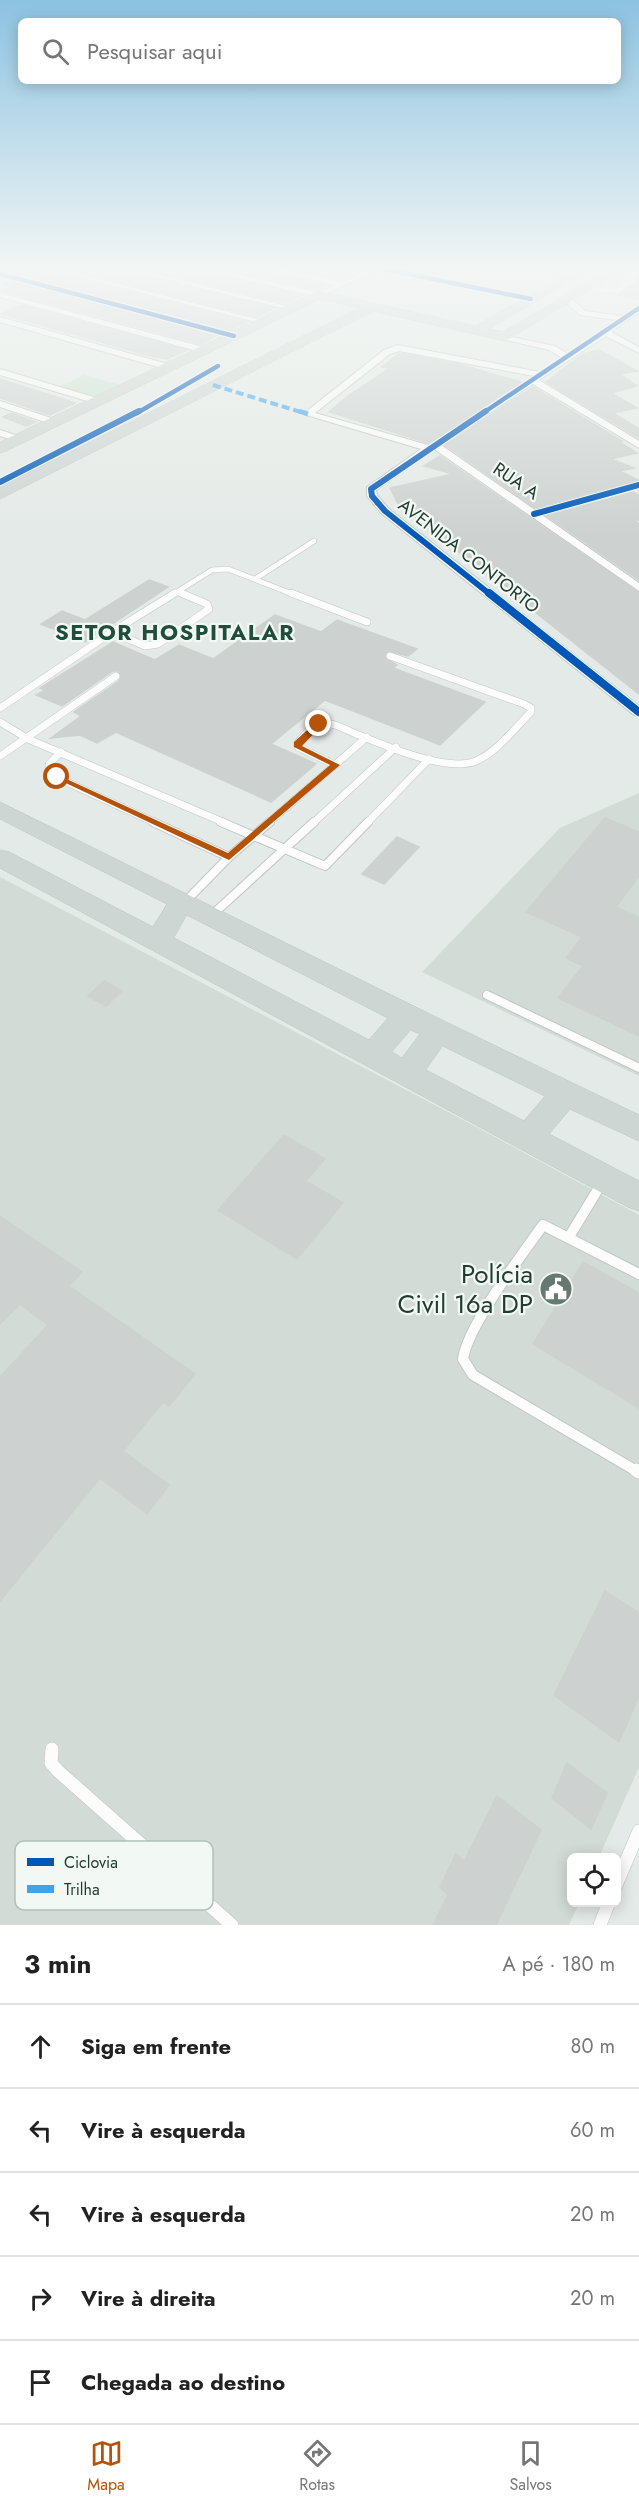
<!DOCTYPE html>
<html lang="pt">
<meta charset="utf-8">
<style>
:root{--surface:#fff;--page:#f6f6f6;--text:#222;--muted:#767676;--line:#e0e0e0;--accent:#b45309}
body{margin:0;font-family:Jost,sans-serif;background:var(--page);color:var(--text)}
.controls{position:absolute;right:18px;bottom:18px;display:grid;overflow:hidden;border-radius:9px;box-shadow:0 3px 15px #0003}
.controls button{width:54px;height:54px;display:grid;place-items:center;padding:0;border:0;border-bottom:2px solid var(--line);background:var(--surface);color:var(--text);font:30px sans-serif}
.stop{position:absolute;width:18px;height:18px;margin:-14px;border:4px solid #b45309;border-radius:50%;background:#fff}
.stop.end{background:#b45309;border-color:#fff;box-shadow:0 2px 6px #0008}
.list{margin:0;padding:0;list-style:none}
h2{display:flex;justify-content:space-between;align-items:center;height:78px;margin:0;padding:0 24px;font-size:26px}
h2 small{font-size:20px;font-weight:400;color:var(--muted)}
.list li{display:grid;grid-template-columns:39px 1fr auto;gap:18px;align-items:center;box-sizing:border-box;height:84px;padding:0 24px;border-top:2px solid var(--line)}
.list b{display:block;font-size:22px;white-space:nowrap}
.list em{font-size:20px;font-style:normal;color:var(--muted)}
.icon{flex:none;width:33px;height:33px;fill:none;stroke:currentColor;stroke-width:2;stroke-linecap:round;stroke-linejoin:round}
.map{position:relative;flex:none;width:639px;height:1925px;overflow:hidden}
.search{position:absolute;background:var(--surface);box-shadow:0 3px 15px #0003;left:18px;right:18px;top:18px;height:66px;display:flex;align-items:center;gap:15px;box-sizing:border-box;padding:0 21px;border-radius:9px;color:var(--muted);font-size:22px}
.sheet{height:498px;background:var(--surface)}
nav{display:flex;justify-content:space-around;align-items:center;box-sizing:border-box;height:84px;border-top:2px solid var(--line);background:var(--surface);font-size:16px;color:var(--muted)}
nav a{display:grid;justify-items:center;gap:3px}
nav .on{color:var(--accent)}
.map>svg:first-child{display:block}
</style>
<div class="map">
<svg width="639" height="1925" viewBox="0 0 639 1925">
<rect width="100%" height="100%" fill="#e4eae7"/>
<g fill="#d2dbd6">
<polygon points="639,793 639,1076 422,972 560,828"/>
<polygon points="0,877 471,1124 639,1215 639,1767 599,1857 572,1858 572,1902 579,1903 569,1925 0,1925"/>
</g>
<polygon fill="#cde2d2" points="84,375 123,386 97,398 57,388"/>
<g fill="#cdd2d0" stroke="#cdd2cf" stroke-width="1.5">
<polygon points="8,268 43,268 44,270 247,322 230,330 7,272"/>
<polygon points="63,268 117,268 118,270 275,308 257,317"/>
<polygon points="139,268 194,268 195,270 303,295 286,303"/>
<polygon points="217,268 264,268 265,270 325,285 316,289"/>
<polygon points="286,268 362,268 338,279"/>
<polygon points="638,277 639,300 617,295 636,283"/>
<polygon points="12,281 216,336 201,344 3,291 15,286 5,284"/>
<polygon points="21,305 187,350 167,359 154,357 1,314"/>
<polygon points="599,350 637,371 620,374 637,386 611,393 637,408 613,413 639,429 639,438 546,382 583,354"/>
<polygon points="399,353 458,364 487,372 483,375 489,373 521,382 428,443 329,412 348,396 390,368 382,367"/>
<polygon points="0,379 12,383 75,403 50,415 0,398"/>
<polygon points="533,387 622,441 618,441 637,453 611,459 634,468 620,471 638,480 535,508 445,445"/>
<polygon points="11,413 36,422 26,426 3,417"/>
<polygon points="440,456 639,593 639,694 398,504 390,488 453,474 424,466"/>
<polygon points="633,492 639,495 639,520 635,521 639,524 639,580 547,516"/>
<polygon points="149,580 168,587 85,642 41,624 62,611 85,620"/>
<polygon points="275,615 321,632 337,620 417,649 408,656 388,651 385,658 397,665 393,668 485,702 440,745 325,700 271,744 316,764 271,802 116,732 97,743 80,735 51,738 81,716 74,712 119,681 121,675 118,671 113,671 62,706 36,695 45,690 40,688 113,642 155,660 179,645 213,659"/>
<polygon points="605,818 639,832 639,876 616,907 639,917 639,1036 558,998 583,966 566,958 582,937 526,912"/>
<polygon points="397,837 419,847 384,884 362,874"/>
<polygon points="104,981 122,991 106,1006 88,996"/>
<polygon points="284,1135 325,1159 306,1181 343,1203 297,1259 218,1210"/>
<polygon points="0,1216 82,1272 69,1286 195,1374 169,1406 163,1402 123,1451 169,1485 147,1514 100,1478 0,1601 0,1377 48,1325 20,1304 0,1324"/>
<polygon points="583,1262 639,1293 639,1408 533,1344"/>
<polygon points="605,1591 639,1613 639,1696 619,1742 554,1695"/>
<polygon points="567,1763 607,1793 591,1829 552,1798"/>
<polygon points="497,1796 541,1830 496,1925 433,1925 448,1895 440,1887 456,1854 464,1861"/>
</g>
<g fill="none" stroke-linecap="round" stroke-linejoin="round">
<g stroke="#c1c7c4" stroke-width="5">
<polyline id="lane-far5" points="587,289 618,291 633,279 633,272"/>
</g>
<g stroke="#c1c7c4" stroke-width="6">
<g id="lane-far4">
<polyline points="255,579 314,541"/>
<polyline points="178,592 184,595"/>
<polyline points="172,595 212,570 228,569 295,595"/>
</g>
</g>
<g stroke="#c1c7c4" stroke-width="8">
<g id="lane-far3">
<polyline points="175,593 112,632 145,646 158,644 209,609 207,604 181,593"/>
<polyline points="291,593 367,622"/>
<polyline points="0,708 112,632"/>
<polyline points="0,722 28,739 225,823"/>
<polyline points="61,752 49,764 49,771 58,778 156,823"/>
<polyline points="0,756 116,676"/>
<path d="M335,765L298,747L297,744C304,736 310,726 321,724C332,721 346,730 356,734C384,745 446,773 476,761C497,752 515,728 531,712V708L524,704L390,656"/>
<polyline points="268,823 367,737"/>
<polyline points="313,823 396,747"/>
<polyline points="367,823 429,759"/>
</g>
</g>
<g stroke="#c1c7c4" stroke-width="10">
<g id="lane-far2">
<polyline points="153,822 229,857"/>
<polyline points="221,822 325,866 368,822"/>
<polyline points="184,903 229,857 270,822"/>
<polyline points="212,915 314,822"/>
<polyline points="487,995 639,1068"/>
</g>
</g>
<g stroke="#c1c7c4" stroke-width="12">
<g id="lane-far1">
<polyline points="569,1237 603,1181"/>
<path d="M638,1472L473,1375L463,1359C468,1325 521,1256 543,1225L639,1274"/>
</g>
</g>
<g stroke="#c1c7c4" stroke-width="14">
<g id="lane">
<polyline points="636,1470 639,1472"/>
<polyline points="52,1749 51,1763 58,1771 232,1925"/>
<polyline points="616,1885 639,1831"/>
<polyline points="600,1925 609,1902"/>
</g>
</g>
<g stroke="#c1c7c4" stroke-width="2">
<g id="street">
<polygon points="45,268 56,268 268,322 264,324"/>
<polygon points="119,268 131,268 295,308 291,310"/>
<polygon points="196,268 208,268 318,292 335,285 266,268 278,268 341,282 371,268 389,268 535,299 531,301 378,270 319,297"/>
<polygon points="586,268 639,271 639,275 590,270"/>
<polygon points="0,272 237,334 238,336 231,338 0,276"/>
<polygon points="0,293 207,348 208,350 201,352 0,297"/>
<path d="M565,298H571L585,311L622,316L639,306V312L611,332L639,347V353L606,336L539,380L639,441V448L533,384L441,445L535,510L639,482V488L542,515L639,583V591L434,449L376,490L377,495L389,509L639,706V716L634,715L381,513L367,496V487L421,449L303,414L384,350L398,345L540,372L562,358L549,350L502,339V335L555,346L568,354L616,320L580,315L565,302ZM399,351L534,376L428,445L315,413L390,354Z"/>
<polygon points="0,317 171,365 172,367 165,369 0,322"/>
<polygon points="0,369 100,399 102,401 94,403 0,375"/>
<polygon points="0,401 57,420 59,422 51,424 0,407"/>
<polygon points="0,430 22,437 24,439 19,442 0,436"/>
</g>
</g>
<g stroke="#bdc6c2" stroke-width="1">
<g id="primary">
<polygon points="578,268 592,268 489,329 503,332 612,268 626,268 505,341 373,311 0,499 0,487 359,308 320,299 6,451 0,453 0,442 315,292 319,291 475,326"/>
<path d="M0,802L448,1023L639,1115V1141L570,1109L549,1134L639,1181V1211L628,1207L0,868V850L9,852L153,927L167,904L0,819ZM187,915L388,1018L369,1040L174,938ZM411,1030L420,1034L402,1058L392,1052ZM443,1046L545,1096L524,1121L426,1070Z"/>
</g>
</g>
<use href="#lane-far5" stroke="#fbfcfb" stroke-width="4.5"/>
<use href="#lane-far4" stroke="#fbfcfb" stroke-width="5"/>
<use href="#lane-far3" stroke="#fbfcfb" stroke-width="7"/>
<use href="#lane-far2" stroke="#fbfcfb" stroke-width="8"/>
<use href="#lane-far1" stroke="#fbfcfb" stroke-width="10"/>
<use href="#lane" stroke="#fbfcfb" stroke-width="13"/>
<use href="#street" fill="#fbfcfb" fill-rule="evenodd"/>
<use href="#primary" fill="#ced6d3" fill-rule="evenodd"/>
<polyline stroke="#3ea4eb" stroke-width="4" stroke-dasharray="8 4" stroke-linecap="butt" points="213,385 304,413"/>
<polyline stroke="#3ea4eb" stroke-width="4.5" stroke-dasharray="10 4.5" stroke-linecap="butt" points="299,411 308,414"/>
<g stroke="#f2f8f4" stroke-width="7">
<g id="cycleway-far2">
<polyline points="380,268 531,299"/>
<polyline points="0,274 234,336"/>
<polyline points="137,413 218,366"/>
<polyline points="483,413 639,308"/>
</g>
</g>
<g stroke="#f2f8f4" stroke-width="8">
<g id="cycleway-far1">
<polyline points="486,411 371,489 372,496 385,511 491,595"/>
<polyline points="0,482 139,411"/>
<polyline points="534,514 639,485"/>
</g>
</g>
<g stroke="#f2f8f4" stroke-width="10">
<polyline id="cycleway" points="489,593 639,712"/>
</g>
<use href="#cycleway-far2" stroke="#0057b8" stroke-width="4.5"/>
<use href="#cycleway-far1" stroke="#0057b8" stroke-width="6"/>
<use href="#cycleway" stroke="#0057b8" stroke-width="8"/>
</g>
<linearGradient id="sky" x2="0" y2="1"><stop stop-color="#8dc2e1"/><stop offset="0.5" stop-color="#f3f6f4"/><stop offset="1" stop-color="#f3f6f4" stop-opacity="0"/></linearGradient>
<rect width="639" height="537" fill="url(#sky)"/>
<polygon fill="#b45309" points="316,722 323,724 302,746 340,765 229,860 53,777 60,776 228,853 330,765 294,747 294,742"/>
<defs>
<g id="civic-disc" transform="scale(1.725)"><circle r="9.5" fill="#667971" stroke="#f2f8f4"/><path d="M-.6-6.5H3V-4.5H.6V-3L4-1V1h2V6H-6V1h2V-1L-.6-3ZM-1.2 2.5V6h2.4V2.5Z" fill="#fff"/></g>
</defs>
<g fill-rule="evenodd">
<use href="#civic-disc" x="556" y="1289"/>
</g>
<g text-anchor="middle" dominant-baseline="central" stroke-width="4.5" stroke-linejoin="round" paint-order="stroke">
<g font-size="18" fill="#223c32" stroke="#f2f8f4">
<text transform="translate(516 481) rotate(34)">RUA A</text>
<text transform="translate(469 556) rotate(38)">AVENIDA CONTORTO</text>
</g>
<g font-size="22" font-weight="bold" letter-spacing="1.5" fill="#1f4e3c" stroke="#f2f8f4">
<text x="175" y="632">SETOR HOSPITALAR</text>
</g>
<g font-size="26" fill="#223c32" stroke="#f2f8f4" text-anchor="end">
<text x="533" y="1274">Polícia<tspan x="533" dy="30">Civil 16a DP</tspan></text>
</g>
</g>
<rect x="15" y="1841" width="198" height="69" rx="9" fill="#f2f8f4" stroke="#b4c0ba" stroke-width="1.5"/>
<rect x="27" y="1858" width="27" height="8" fill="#0057b8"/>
<rect x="27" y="1885" width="27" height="8" fill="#3ea4eb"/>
<g font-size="16" fill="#223c32">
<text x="64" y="1868">Ciclovia</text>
<text x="64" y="1895">Trilha</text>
</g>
</svg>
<div class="controls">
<button><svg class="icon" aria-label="locate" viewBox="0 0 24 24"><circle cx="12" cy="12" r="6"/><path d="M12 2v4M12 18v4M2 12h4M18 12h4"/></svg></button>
</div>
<div class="stop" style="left:57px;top:777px"></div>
<div class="stop end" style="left:319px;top:724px"></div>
<div class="search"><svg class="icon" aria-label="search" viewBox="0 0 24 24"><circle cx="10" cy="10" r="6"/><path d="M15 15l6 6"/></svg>Pesquisar aqui</div>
</div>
<section class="sheet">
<h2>3 min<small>A pé · 180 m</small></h2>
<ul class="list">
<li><svg class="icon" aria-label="ahead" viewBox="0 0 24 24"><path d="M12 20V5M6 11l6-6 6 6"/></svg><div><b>Siga em frente</b></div><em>80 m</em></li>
<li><svg class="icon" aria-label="left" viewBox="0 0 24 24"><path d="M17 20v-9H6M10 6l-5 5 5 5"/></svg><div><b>Vire à esquerda</b></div><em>60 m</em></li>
<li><svg class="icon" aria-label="left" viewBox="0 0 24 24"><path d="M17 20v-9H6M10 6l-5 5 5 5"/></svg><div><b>Vire à esquerda</b></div><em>20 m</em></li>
<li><svg class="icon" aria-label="right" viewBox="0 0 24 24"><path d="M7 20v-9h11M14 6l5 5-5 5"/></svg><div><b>Vire à direita</b></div><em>20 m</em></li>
<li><svg class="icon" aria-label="arrive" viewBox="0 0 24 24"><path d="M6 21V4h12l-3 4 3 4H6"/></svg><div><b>Chegada ao destino</b></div></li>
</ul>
</section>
<nav>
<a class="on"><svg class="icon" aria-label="map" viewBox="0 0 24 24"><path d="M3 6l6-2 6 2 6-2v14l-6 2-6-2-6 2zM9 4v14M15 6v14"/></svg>Mapa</a>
<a><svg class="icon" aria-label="directions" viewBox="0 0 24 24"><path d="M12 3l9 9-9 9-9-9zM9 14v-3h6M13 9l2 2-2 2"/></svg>Rotas</a>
<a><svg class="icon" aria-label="saved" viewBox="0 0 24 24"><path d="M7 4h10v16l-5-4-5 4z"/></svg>Salvos</a>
</nav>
